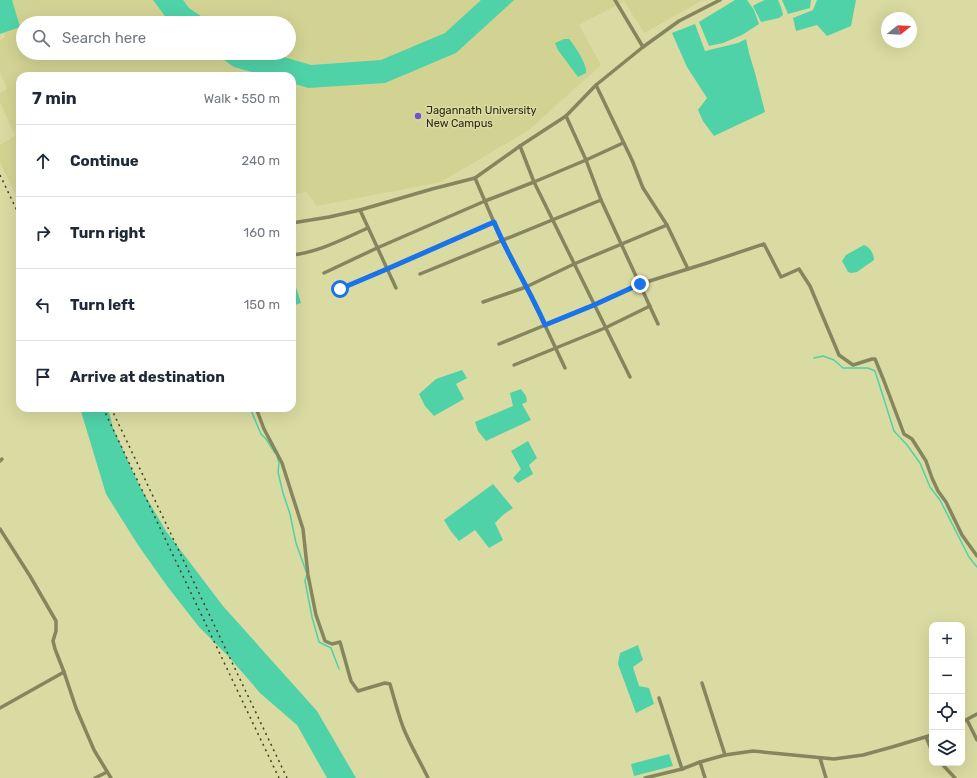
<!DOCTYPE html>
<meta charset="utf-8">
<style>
:root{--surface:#fff;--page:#f2f2f3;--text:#1f2937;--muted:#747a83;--line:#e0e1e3}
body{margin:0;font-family:Rubik,sans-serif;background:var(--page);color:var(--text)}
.controls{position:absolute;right:12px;bottom:12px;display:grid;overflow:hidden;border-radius:8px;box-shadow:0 4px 16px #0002}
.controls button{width:36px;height:36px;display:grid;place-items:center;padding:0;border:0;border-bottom:1px solid var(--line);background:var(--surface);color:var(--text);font:20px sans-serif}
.compass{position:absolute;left:881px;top:12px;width:36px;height:36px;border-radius:50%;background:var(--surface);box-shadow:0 4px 16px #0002;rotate:72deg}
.stop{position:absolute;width:12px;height:12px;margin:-9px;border:3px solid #1a73e8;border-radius:50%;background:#fff}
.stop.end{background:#1a73e8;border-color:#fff;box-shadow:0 1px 4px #0008}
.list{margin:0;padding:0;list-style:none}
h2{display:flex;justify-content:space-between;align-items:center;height:52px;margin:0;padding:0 16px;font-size:17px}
h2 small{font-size:13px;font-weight:400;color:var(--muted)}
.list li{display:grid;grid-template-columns:26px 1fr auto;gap:12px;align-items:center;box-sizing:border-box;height:72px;padding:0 16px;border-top:1px solid var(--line)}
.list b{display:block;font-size:15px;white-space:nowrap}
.list em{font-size:13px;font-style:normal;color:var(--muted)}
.icon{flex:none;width:22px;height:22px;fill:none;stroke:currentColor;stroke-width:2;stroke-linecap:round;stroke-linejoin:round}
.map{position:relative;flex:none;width:977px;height:778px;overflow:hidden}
.search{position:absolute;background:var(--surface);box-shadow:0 4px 16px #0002;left:16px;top:16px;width:280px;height:44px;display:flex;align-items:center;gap:10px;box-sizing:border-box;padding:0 14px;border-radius:22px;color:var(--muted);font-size:15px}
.panel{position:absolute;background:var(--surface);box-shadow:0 4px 16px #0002;left:16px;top:72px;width:280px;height:340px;border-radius:12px}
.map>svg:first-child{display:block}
</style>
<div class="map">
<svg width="977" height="778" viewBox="0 0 977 778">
<rect width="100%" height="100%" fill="#dadba2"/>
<path fill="#d2d392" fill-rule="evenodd" d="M0,0H703L644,33L624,1L579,25L601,65L529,130L441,182L317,206L306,192L292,194V76H20V203L0,163V145L15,136L0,102V93L7,89L0,72V40L5,37L0,22ZM23,23H289V53H23Z"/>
<g fill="#4fd2a8">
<polygon points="0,0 12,0 20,27 0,34"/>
<polygon points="153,0 183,0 189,8 211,23 170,23"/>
<polygon points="481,0 514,0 456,53 385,83 308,88 292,83 292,76 266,76 234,67 214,53 270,53 311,65 381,60 445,33"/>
<polygon points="735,0 747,0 754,10 759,24 742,35 723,43 709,46 699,22"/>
<polygon points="765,0 778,0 781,7 783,15 779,18 761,22 753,6 758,3"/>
<polygon points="782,0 811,0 810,8 788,14"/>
<polygon points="817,0 856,0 851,26 827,36 817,25 796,31 793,18 813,10"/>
<polygon points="695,24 705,51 738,43 746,39 749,53 755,73 765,112 714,136 703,121 698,110 707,98 687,67 672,33"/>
<path d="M564,39H569C575,46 587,64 586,73L578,77L558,50L555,43Z"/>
<path d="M864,245C870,247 874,254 874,260L857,272L851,273L848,272L842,261L846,255Z"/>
<polygon points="292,284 295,284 301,303 292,306"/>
<polygon points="462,370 467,378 456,384 464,399 434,416 425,406 419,394 436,379"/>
<polygon points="521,389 526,396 527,402 522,404 531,420 486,441 478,431 475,422 513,406 510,393"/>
<polygon points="80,408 108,408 113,428 139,485 166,531 223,606 317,711 356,778 327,778 297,725 260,693 229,657 199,627 167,586 138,545 106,494"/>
<polygon points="528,441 537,458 529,465 533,474 518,483 513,478 521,469 511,451"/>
<polygon points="493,484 513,508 503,515 495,523 503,540 489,548 475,530 459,541 450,530 444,520"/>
<polygon points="638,645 643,660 633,667 639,686 649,688 654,704 636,713 618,664 620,653"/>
<polygon points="669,754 673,766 634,776 631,764"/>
</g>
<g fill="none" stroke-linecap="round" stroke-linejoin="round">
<g stroke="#4fd2a8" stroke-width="1.5">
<polyline points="814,358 823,356 834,360 843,368 868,368 875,371 894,431 907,445 920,463 930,487 940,500 969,557 977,567"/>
<polyline points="250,408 261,434 266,439 275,453"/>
<polyline points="277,456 279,463 278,472 283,493 290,514 296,543 307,574 305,581 312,617 319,642 331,648 339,669"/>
</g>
<g stroke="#85865d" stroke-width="3.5">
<polyline points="615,0 643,47"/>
<polyline points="596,85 632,160 643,188 667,225"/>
<polyline points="566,116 586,160 601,200 658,324"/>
<polyline points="520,146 534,182 630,377"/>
<polyline points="475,178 502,241 526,287 542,319 565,368"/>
<polyline points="360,210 396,288"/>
<polyline points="292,223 329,217 360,210 432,189 475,178 520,146 566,116 596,85 643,47 679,21 720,0"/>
<path d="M292,255C319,252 343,239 368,228"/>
<polyline points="324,273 377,248 485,201 534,182 586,160 623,143"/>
<polyline points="420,274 601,200"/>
<polyline points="340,289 387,269 494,222"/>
<polyline points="483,302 526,287 574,264 667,225 688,269"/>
<polyline points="499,344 594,305 640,284 707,263 764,244 781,277 799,269 810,286 839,355 853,365 872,359 875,359 884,381 904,434 912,439 926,461 932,478 938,491 946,502 962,535 977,556"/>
<polyline points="514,365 605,328 650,306"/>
<path d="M256,408L264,429L282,463L303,529L308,575L316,615L325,641L332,644L340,642L351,681L358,691L385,683L390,684C394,698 398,713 403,727C410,745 420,761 428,778"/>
<polyline points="0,461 2,459"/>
<polyline points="0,529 30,576 56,621 56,631 53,641 55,649 64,672 76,708 94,750 111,778"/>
<polyline points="702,683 725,755"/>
<polyline points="659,698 682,769"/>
<polyline points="0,708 64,672"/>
<polyline points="967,720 977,740"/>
<polyline points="962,722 977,714"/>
<polyline points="926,737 932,751"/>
<polyline points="820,758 826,778"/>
<polyline points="700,762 705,778"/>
<polyline points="941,763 955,778"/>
<polyline points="95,778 107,772"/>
<polyline points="645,778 682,769 700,762 725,755 753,751 834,759 863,755 892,747 932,735"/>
</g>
<g stroke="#3f3f25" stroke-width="1.5" stroke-dasharray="2 4" stroke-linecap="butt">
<polyline points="0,175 20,217"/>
<polyline points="103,408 279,778"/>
<polyline points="111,408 287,778"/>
</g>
</g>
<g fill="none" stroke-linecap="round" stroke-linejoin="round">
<path stroke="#1a73e8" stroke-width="5" d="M340,289L387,269L494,222C509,258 530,290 545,325L594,305L640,284"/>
</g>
<circle fill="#6e54cd" stroke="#dadba2" stroke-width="1.5" cx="418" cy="116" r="4"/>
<g text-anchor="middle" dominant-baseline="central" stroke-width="3" stroke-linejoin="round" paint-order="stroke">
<g font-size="11" fill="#2a2a14" stroke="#dadba2" text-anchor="start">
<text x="426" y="110">Jagannath University<tspan x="426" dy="13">New Campus</tspan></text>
</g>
</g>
</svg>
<div class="controls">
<button>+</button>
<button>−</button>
<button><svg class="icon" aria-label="locate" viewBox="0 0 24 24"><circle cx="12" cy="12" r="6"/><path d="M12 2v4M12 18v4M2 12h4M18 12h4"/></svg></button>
<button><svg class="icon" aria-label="layers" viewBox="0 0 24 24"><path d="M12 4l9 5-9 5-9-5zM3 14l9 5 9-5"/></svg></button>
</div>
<svg class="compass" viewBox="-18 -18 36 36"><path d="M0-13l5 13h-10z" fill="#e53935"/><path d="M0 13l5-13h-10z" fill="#747a83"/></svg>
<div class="stop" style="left:340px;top:289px"></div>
<div class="stop end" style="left:640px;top:284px"></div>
<div class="search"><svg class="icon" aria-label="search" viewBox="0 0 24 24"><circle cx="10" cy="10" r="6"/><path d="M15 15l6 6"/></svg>Search here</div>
<section class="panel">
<h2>7 min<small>Walk · 550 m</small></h2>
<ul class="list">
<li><svg class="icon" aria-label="ahead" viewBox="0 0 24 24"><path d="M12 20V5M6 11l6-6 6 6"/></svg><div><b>Continue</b></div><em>240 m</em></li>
<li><svg class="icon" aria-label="right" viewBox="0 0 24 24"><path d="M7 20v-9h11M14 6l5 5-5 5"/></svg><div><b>Turn right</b></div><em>160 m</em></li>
<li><svg class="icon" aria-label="left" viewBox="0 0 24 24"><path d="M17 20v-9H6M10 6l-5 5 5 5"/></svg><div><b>Turn left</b></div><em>150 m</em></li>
<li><svg class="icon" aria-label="arrive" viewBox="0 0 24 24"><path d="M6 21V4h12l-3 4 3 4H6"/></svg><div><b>Arrive at destination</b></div></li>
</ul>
</section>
</div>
